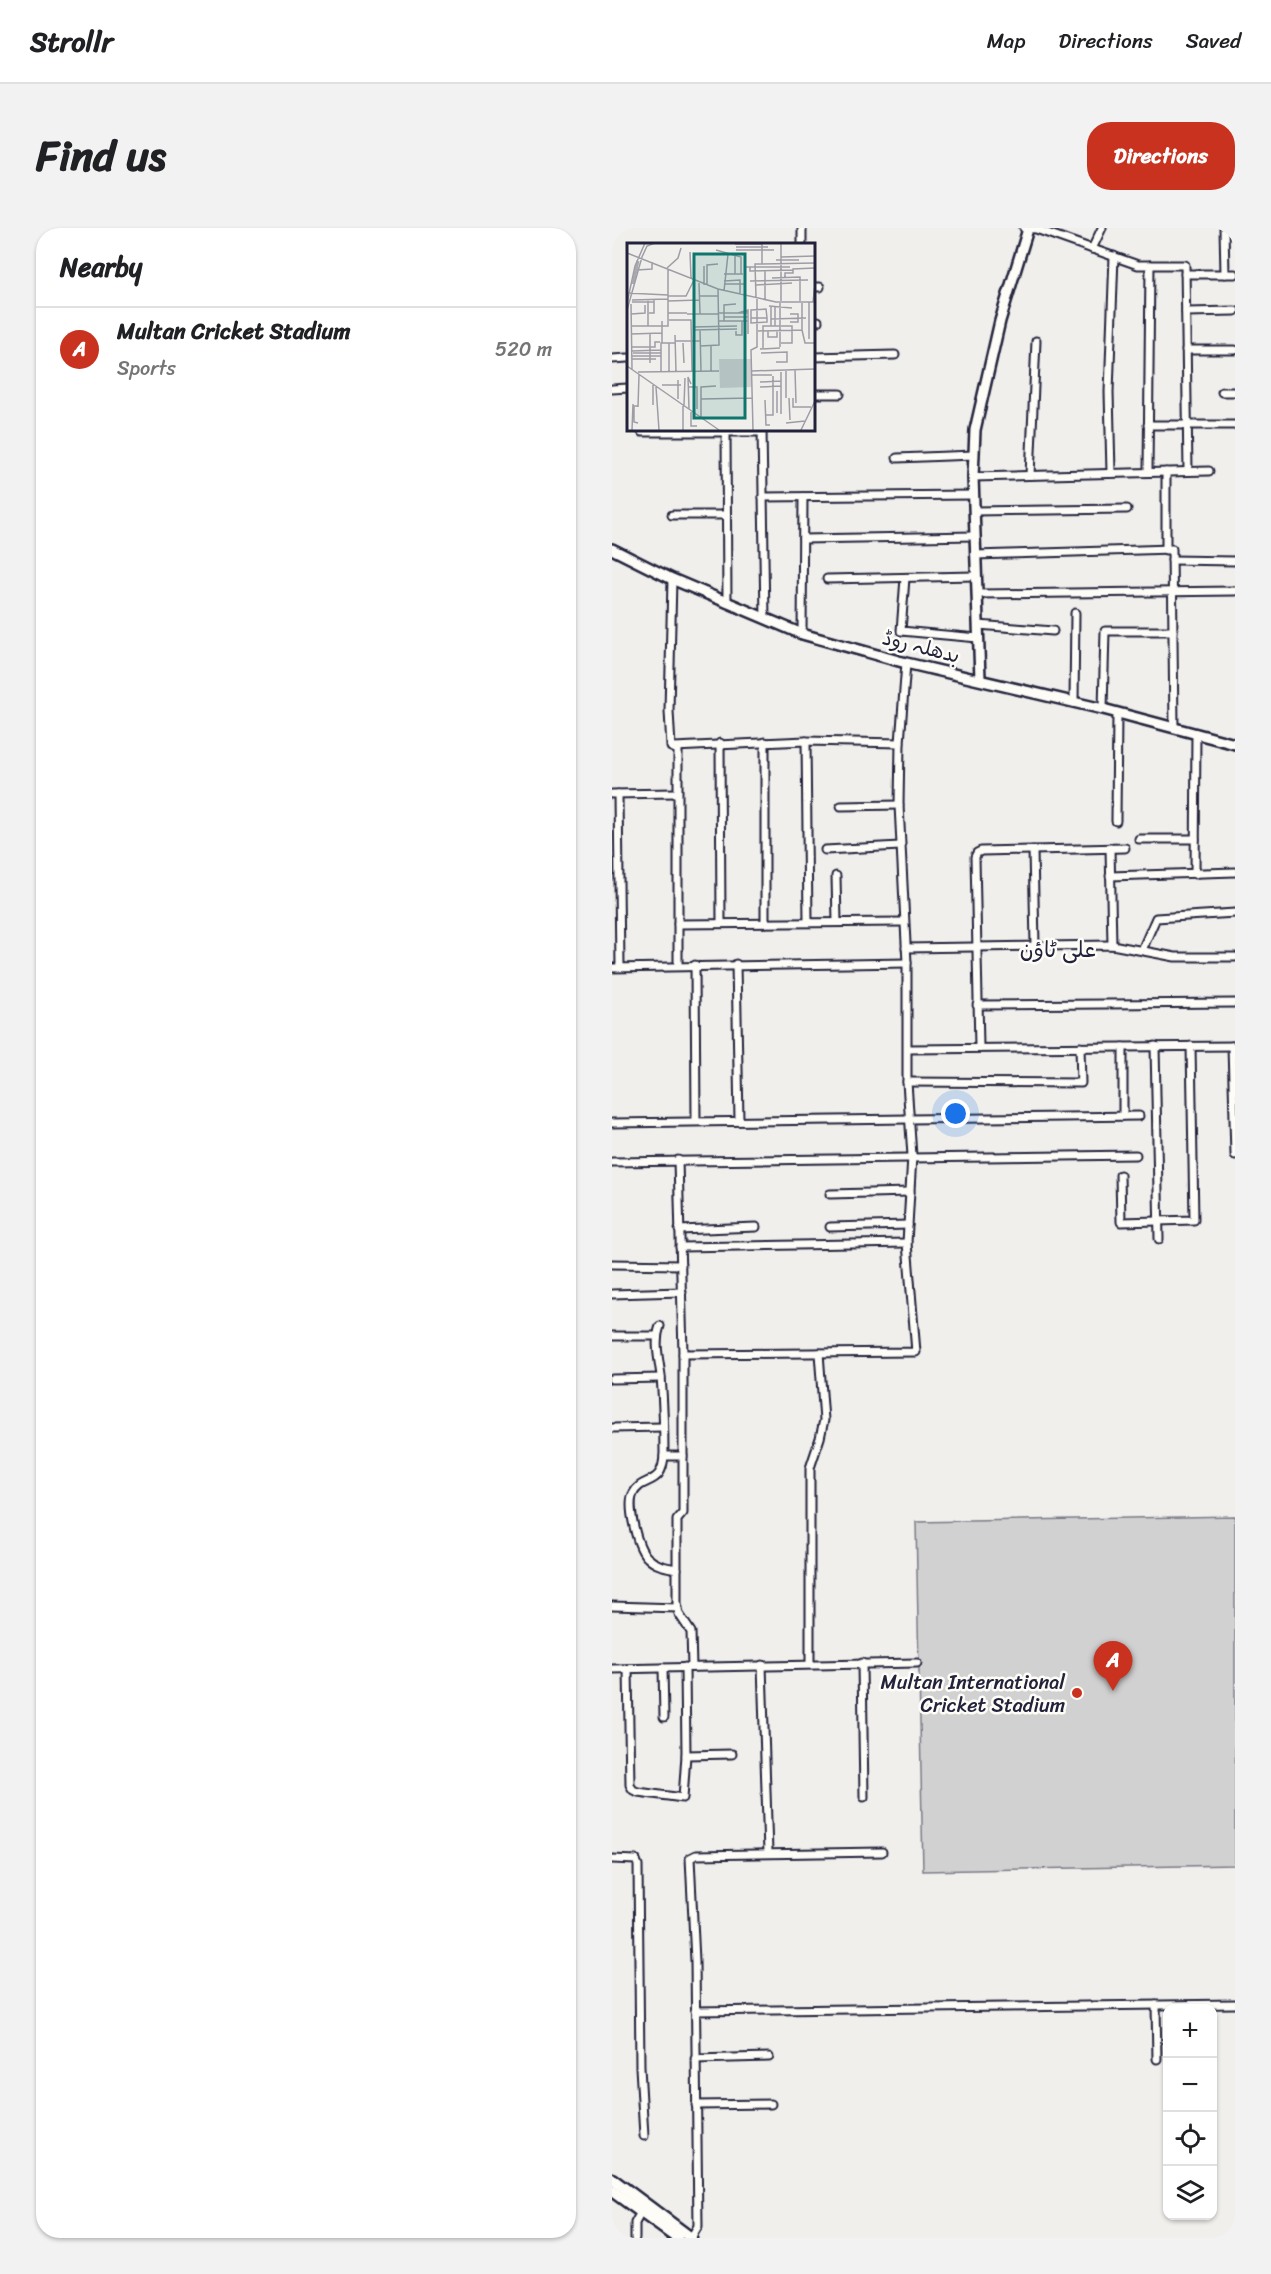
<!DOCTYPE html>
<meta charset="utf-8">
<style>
:root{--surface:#fff;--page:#f2f2f2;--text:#202124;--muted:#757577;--line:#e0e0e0;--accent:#c8321e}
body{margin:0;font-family:Sriracha,"Playpen Sans Arabic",sans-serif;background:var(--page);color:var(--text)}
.controls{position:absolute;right:18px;bottom:18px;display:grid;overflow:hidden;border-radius:12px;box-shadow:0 2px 4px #0004}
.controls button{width:54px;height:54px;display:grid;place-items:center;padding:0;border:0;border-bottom:2px solid var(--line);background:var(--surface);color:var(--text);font:30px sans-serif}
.you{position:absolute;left:344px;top:886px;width:21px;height:21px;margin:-15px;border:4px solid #fff;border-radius:50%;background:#1a73e8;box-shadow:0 0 0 9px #1a73e833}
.badge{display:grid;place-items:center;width:39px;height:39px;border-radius:50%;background:var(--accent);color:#fff;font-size:20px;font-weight:700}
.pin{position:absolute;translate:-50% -50px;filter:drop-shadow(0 2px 3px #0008)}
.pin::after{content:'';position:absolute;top:32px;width:21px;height:18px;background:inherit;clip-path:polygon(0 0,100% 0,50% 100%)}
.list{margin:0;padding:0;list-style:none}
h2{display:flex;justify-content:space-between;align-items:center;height:78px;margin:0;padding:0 24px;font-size:26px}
h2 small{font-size:20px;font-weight:400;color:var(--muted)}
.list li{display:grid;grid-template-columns:39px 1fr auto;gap:18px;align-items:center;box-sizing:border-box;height:84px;padding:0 24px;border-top:2px solid var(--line)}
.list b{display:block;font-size:22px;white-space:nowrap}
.list p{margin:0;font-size:20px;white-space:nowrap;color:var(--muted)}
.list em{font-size:20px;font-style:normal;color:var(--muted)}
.icon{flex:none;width:33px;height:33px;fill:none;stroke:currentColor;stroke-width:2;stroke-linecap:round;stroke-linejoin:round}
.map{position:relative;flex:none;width:623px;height:2010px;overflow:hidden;border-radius:24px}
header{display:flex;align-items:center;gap:36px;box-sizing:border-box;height:84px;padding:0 30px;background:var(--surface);border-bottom:2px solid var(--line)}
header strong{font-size:28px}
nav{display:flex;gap:33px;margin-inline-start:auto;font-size:21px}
.intro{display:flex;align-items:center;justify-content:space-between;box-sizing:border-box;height:144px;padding:0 36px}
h1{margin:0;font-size:42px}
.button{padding:15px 27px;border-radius:24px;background:var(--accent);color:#fff;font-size:21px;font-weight:700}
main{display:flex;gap:36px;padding:0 36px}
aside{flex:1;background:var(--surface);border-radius:24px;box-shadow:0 2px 4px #0004}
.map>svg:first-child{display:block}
</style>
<header>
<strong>Strollr</strong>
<nav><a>Map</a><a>Directions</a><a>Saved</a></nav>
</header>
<div class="intro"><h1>Find us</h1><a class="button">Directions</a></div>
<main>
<aside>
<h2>Nearby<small></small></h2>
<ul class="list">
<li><span class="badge">A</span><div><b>Multan Cricket Stadium</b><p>Sports</p></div><em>520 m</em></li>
</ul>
</aside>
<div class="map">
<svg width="623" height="2010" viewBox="0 0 623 2010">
<rect width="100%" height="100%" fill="#f0efec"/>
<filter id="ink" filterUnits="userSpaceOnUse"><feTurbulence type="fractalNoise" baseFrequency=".0167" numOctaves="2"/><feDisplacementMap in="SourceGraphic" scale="12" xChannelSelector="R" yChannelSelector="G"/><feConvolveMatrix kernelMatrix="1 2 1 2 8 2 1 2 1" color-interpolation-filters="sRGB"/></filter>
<g filter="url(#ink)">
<polygon fill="#d2d1d1" stroke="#7a7a86" stroke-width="1.5" points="623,1288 623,1637 311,1643 304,1294"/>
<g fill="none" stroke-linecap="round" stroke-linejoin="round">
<g stroke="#22223b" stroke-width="11">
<g id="street">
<polyline points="190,0 190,16"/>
<polyline points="412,0 424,1 526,37 573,37 576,243"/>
<polyline points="612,0 613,46"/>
<polyline points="480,21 490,0"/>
<polyline points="573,46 623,46"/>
<polyline points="201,59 208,59"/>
<polyline points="574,84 623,83"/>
<polyline points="201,93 206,93"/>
<polyline points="574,122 623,122"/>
<polyline points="201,129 283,127"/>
<polyline points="0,131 16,130"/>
<polyline points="0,161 16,160"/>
<polyline points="610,164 623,164"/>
<polyline points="201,166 228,166"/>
<polyline points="536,197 623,197"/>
<polyline points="114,201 115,375"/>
<polyline points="150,201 153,391"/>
<polyline points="30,204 150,204"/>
<polyline points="285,230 362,227"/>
<polyline points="536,244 538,37"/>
<polyline points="554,244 554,322"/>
<polyline points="499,245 497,164 502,28"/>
<polyline points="418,247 424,113"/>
<polyline points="361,249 597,243"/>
<polyline points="151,269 362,267"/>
<polyline points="362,283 515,281"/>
<polyline points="60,287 114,287"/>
<polyline points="191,311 363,308"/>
<polyline points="363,327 560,321 562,500"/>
<polyline points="560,332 623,333"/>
<polyline points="293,350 289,403 366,410"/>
<polyline points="60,351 57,483 59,519 66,522 66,737"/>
<polyline points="215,351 364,348"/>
<polyline points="365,366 623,363"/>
<polyline points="366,397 441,403"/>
<polyline points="190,406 191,269"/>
<polyline points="462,475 463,385"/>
<polyline points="491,481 493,403 561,403"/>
<polyline points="194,513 196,694"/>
<polyline points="153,514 153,695"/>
<polyline points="108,515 109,695"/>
<polyline points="62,519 194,513 288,515"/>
<polyline points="0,566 64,565"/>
<polyline points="6,566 8,739"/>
<polyline points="229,578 287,577"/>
<polyline points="504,593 505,486"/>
<polyline points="527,611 583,611"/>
<polyline points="498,620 500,717"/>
<polyline points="213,622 288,618"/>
<polyline points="421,622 423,717"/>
<polyline points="583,646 584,505"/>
<polyline points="224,648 225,694"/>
<polyline points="498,648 623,644"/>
<polyline points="66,696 292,694"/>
<polyline points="294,720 500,717 563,729 623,729"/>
<polyline points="530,722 544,690 623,685"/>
<polyline points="124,736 127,892"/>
<polyline points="83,737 84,893"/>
<polyline points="0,740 295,735"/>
<polyline points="365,777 623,775"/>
<polyline points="543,818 547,1011"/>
<polyline points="620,818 623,927"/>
<polyline points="367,819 363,629 365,625 369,623 513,620"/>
<polyline points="511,819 511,888"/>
<polyline points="296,821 623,818"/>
<polyline points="295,854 469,855 468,819"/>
<polyline points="0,895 527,888"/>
<polyline points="66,932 71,1126 71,1285 65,1292 65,1376 67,1386 79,1404 80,1439"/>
<polyline points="0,934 524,927"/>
<polyline points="508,947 509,994 582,992 579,818"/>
<polyline points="218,966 298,964"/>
<polyline points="218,999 296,997"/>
<polyline points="67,1002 144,999"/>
<polyline points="68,1019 295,1015"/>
<polyline points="0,1036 69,1037"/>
<polyline points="0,1066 70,1064"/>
<path d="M48,1098C42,1114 47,1131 49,1148C51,1173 52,1200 52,1226C51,1260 30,1247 21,1266C15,1278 25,1321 36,1330C44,1338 55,1339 65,1341"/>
<polyline points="0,1108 44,1108"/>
<polyline points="71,1126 304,1124 295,1015 300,928 295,854 295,735 287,577 288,515 294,435"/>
<polyline points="0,1151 49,1150"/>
<polyline points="0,1200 51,1199"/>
<polyline points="52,1228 71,1228"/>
<polyline points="0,1378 66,1380"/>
<polyline points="250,1435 252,1569"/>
<polyline points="198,1436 198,1240 208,1210 212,1192 207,1125"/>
<polyline points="150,1437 156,1625"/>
<polyline points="51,1440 52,1489"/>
<polyline points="0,1441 305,1435"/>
<polyline points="16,1441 18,1557 21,1562 26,1564 71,1570 74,1527 73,1439"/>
<polyline points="74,1527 120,1526"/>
<polyline points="0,1631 24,1632 26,1637 28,1839 32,1908"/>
<polyline points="544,1777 545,1831"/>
<polyline points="83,1783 623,1776"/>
<polyline points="83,1831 157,1829"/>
<polyline points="84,1877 159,1876"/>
<polyline points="23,2010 23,1995 29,1984"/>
<polyline points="79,2010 86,1998 83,1733 78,1630 84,1627 270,1624"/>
</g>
</g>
<g stroke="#22223b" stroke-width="14">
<g id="secondary">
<polyline points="0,321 60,351 190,406 294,435 491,481 623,516"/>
<polyline points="368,451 361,249 363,202 388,93 416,1"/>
</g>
</g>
<g stroke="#22223b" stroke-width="15">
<g id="primary">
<polyline points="0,1951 79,2010"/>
<polyline points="0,1963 65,2010"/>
</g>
</g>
<use href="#street" stroke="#fdfcf7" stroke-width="7"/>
<use href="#secondary" stroke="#fdfcf7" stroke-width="9"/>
<use href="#primary" stroke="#fdfcf7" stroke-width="10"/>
</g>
</g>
<circle fill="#c8321e" stroke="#fdfcf7" stroke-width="2" cx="465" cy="1465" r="6"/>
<g text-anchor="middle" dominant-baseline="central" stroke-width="5" stroke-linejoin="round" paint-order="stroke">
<g font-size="20" fill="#22223b" stroke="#fdfcf7">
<text transform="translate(309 419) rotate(14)">بدھلہ روڈ</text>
</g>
<g font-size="20" fill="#22223b" stroke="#fdfcf7" text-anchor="end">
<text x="453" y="1454">Multan International<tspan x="453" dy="23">Cricket Stadium</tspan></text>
</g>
<g font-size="22" fill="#22223b" stroke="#fdfcf7">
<text x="446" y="721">علی ٹاؤن</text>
</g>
</g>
<g transform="translate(15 15)">
<rect width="188" height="188" fill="#f0efec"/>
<path d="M92,116H124V144L93,145Z" fill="#d2d1d1"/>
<path fill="none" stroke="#a9a9b0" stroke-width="3" d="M6,41L11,18"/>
<path fill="none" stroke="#9e9da5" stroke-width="1.5" d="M154,0V58M108,1H135M109,4H141M89,7L114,14V31M109,7H147M63,9L64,35M0,10L91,46L149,59H188M154,14L188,13M149,17H172M135,21L188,20M77,23V42M117,24H163M123,24V28L166,27M40,25L51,15L54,5M10,27L25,26V19M138,27V57M97,31H116M108,31V13M145,35L173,34V58M158,35V30H166V26L188,25M97,38L113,37V52M123,38L181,37M72,40L73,71M80,41V22L91,21M97,41H119M129,42L165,40M97,48L101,11M0,50L41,52M41,53H59L67,37M72,53H91M129,54L128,21H135V0M21,56V83M5,57L41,56M41,58L72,57M5,59H27M182,59V96M186,59L188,41M0,60L8,23L18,0M153,60V104M4,61L5,126M142,63L165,65M144,64V83M148,64V83M0,67L15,14L20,3L28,0M22,70H27V56M41,70H60M91,70H121M111,70L121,67V91M4,71L18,70V62M60,71H91M163,71H171V79H163M97,74H121M124,75H140V79L124,80V67L139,66L140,75M144,76L179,75M42,77H64L65,128M35,78V100M91,78H121M97,78V62L109,61M4,83H41V27M154,83H165V100H154M66,84L110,83M66,87L110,86M73,87L74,128M175,87L178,100H188M109,88V92H115V78M131,88L175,87V60M141,88V94H150V88M23,90V120M4,91L35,90M48,92L49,129M48,98H73M42,100V129M56,100L57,120M73,103L92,102L91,46M5,104H28V99H33M136,105V83H153M133,106L153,105M5,108L34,107M6,110H34M134,110L160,109V119H149M5,113H34M5,116H29M0,123L92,187M159,127V155M168,127L169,160M84,128V103M125,128L188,126M11,129L92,128M34,129V100H48M154,129V171M125,132H145M51,137V156M133,139L154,138M35,142H54M29,144L32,187M62,144H70V166M133,144L154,143M150,148V170M162,155L163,177M166,155V164H184M74,156L125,155M138,157L139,182H143M26,162V142M57,162L58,135M56,163V187M11,164L12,132M62,166L61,134L64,141M64,169V183H70M139,172H146V133M74,174V144L89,143M11,180L7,179V163H11M159,180L178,178M5,187L6,161M126,187L124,107L130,104V56M174,187L188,158"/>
<path fill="#0f766e" fill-opacity="0.15" stroke="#0f766e" stroke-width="3" d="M67,11H118V175H67Z"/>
<rect width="188" height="188" fill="none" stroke="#22223b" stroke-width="3"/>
</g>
</svg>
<div class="controls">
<button>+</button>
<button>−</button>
<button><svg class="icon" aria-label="locate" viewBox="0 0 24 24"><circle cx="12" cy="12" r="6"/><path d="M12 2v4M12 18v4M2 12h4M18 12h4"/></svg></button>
<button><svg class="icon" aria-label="layers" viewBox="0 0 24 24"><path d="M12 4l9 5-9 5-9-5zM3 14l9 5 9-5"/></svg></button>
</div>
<div class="you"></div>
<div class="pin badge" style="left:501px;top:1463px">A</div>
</div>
</main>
